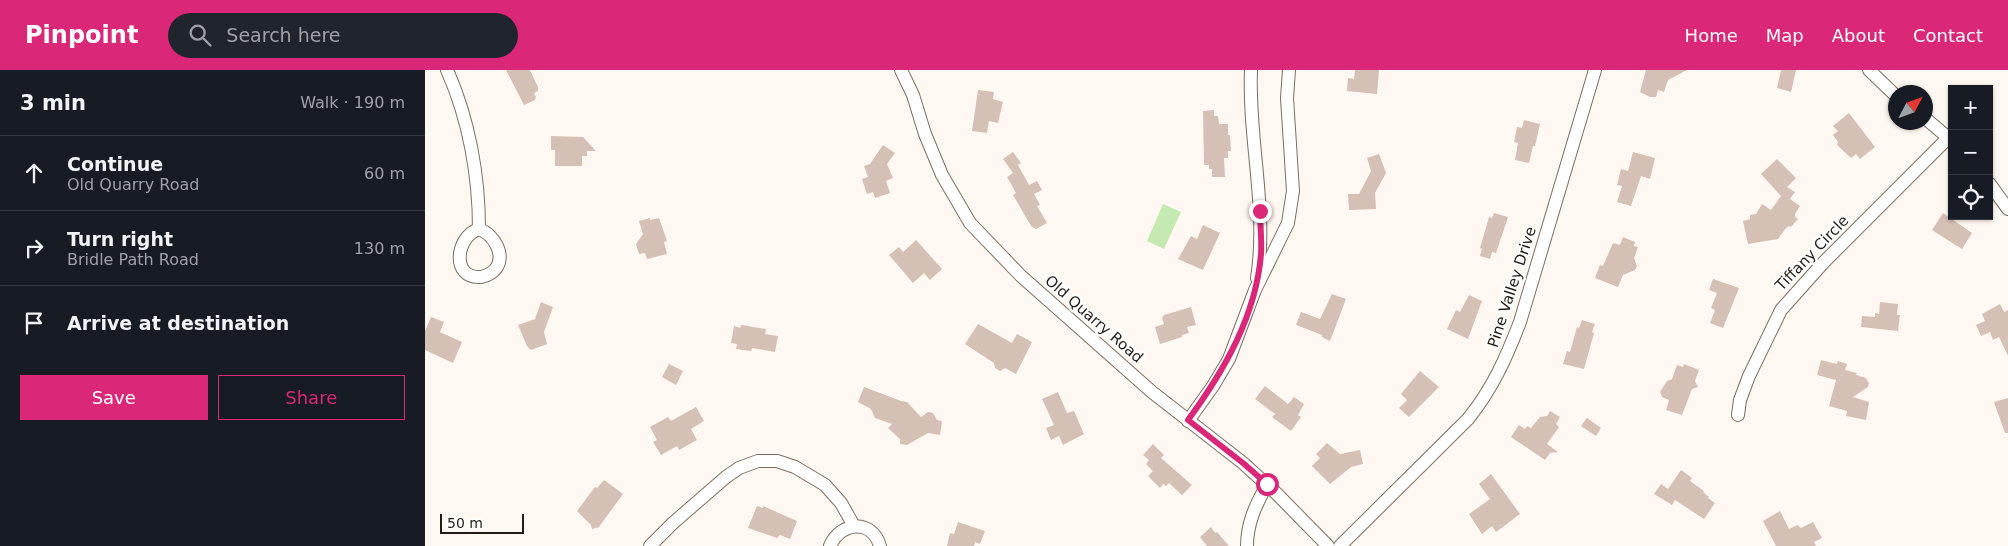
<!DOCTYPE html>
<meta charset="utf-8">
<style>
:root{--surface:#171b24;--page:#20242c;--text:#f1f3f6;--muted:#9ea1a6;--line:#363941;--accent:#db2777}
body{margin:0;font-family:"DejaVu Sans",sans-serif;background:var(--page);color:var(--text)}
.controls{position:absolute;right:15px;top:15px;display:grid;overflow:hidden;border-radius:0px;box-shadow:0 1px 4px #0004}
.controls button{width:45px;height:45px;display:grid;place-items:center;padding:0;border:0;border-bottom:1px solid var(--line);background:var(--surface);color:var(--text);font:25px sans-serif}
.compass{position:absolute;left:1463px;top:15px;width:45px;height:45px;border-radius:50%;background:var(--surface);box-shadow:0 1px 4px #0004;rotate:49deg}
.scale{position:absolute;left:15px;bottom:12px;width:84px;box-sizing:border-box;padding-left:5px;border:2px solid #221c16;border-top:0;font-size:14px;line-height:18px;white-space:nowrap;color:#221c16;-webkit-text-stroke:4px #fff;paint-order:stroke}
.stop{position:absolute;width:15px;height:15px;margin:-11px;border:4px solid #db2777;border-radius:50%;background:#fff}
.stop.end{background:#db2777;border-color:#fff;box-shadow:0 1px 5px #0008}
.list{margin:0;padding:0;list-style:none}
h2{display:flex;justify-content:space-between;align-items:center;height:65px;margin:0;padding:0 20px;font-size:21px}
h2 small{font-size:16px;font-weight:400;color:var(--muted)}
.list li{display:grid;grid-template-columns:32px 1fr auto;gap:15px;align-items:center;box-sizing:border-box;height:75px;padding:0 20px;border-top:1px solid var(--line)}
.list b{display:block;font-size:19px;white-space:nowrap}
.list p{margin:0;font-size:16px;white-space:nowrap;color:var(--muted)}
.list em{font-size:16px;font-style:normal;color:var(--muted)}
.actions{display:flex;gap:10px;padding:15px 20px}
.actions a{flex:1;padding:11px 0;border:1px solid var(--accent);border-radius:0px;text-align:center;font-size:18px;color:var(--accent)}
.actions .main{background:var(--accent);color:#fff}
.icon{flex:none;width:28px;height:28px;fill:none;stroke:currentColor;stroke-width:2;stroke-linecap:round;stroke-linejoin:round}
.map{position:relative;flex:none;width:1583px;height:476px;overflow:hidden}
header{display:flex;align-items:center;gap:30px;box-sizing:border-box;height:70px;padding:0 25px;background:var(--accent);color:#fff}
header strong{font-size:24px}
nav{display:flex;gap:28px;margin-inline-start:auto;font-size:18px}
.search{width:350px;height:45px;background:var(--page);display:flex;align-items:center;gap:12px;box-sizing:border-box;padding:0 18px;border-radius:28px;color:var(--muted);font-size:19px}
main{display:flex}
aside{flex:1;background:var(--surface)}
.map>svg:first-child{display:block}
</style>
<header>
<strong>Pinpoint</strong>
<div class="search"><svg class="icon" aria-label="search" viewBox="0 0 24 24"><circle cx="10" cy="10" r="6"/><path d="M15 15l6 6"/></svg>Search here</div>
<nav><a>Home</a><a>Map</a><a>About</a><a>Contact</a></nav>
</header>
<main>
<aside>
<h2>3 min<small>Walk · 190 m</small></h2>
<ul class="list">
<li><svg class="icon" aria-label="ahead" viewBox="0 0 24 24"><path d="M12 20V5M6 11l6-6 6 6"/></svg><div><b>Continue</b><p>Old Quarry Road</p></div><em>60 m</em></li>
<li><svg class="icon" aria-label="right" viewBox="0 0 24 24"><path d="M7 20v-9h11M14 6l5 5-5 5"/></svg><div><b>Turn right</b><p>Bridle Path Road</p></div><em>130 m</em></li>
<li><svg class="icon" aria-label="arrive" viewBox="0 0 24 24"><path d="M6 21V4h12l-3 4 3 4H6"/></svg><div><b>Arrive at destination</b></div></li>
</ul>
<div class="actions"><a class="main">Save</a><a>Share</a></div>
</aside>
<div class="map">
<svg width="1583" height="476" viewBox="0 0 1583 476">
<rect width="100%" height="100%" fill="#fff7f1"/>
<polygon fill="#c5eab1" points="738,134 756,142 739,179 722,171"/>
<g fill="#d4c0b4">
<polygon points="81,0 105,0 113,17 113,21 109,23 111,27 110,30 99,35"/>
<polygon points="930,0 954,0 952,24 922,21 923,8 929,9"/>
<polygon points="1221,0 1262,0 1243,10 1239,22 1233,20 1231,27 1225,27 1215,22"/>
<polygon points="1356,0 1371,0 1366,22 1352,18"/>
<polygon points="553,20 569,22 568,29 578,32 573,53 564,51 562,63 547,61"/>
<polygon points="789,40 789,46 793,46 794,54 803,54 803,65 805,65 806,81 803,81 803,88 799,88 800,107 787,107 787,99 784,99 784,95 779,95 778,41"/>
<polygon points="1424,43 1450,77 1435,89 1431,84 1426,88 1412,75 1413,72 1408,65 1413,61 1408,56"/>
<polygon points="1099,50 1115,54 1110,76 1108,76 1104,93 1090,90 1093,73 1089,72 1092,57 1097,58"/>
<polygon points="126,66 158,67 171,81 162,81 162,86 157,86 157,96 130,96 130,80 126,80"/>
<polygon points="458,75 470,83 462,94 468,108 461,111 465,123 450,128 448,122 442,124 437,109 443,107 439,96 445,94"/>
<polygon points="588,82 596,93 593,95 604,115 612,111 617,120 609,124 615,135 612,136 622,153 611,159 606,156 588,125 591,123 582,107 588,103 578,89"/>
<polygon points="1208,82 1230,88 1225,109 1216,106 1206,136 1192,132 1197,116 1192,115 1196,99 1203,101"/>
<polygon points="954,84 961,103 950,123 951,139 924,140 923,124 934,124 946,101 942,88"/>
<polygon points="1352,89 1371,108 1362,117 1370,122 1365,129 1375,136 1370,144 1370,147 1373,149 1366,157 1364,156 1361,158 1353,169 1323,174 1318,151 1325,149 1325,145 1331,144 1337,134 1346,140 1356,126 1336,104"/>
<polygon points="1069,143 1083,147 1071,183 1067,182 1065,189 1055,186 1057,179 1055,178 1064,147 1067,148"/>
<polygon points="1518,143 1547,163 1537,179 1507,160"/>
<polygon points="225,148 225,150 234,148 242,171 239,172 242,184 222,189 220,183 214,184 211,174 218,164 214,151"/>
<polygon points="778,155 795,163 778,200 753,189 766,166 772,169"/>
<polygon points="1198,167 1210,172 1209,176 1213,177 1209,188 1212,196 1210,200 1198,205 1193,217 1170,208 1175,195 1178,196 1188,173 1195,175"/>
<polygon points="491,170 517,199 505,210 499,203 488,213 464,185 474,177 478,182"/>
<polygon points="1288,209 1314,218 1298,258 1285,253 1290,240 1286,238 1292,223 1284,220"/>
<polygon points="907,224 921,229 905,271 897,267 897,265 871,255 876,242 895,249"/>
<polygon points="1044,225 1057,231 1043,269 1022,259 1031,240 1035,242"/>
<polygon points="116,232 128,237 119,262 122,274 106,280 102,276 93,255 110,249"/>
<polygon points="1455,232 1473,234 1472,245 1475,245 1473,261 1436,257 1437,246 1450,247 1450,243 1454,244"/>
<polygon points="1575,234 1579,242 1583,240 1583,286 1574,267 1568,270 1565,262 1556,266 1551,255 1560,251 1557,244"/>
<polygon points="766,237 771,255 762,257 764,263 757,265 757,267 735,274 730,257 739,254 737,248 739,245"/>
<polygon points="6,247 19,252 15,262 37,272 28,293 0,280 0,261"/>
<polygon points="1157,250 1170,254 1167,262 1169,263 1159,299 1138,294 1142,281 1145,282 1152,257 1154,258"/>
<polygon points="553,254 587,273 592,264 607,272 591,304 580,298 575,301 570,298 569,293 540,274"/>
<polygon points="316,255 341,259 340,264 353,266 350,282 327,278 326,281 311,279 312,274 306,273 309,256 315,258"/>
<polygon points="1396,290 1412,294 1413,291 1422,294 1420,300 1432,303 1431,305 1441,308 1444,313 1443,317 1428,327 1444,332 1441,350 1421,346 1422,341 1404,336 1411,310 1392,305"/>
<polygon points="244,294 258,301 251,315 237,307"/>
<polygon points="1259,294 1274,300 1270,311 1273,317 1267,319 1257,345 1241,340 1244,330 1237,327 1235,322 1242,311 1247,309 1252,295 1258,297"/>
<polygon points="995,301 1014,317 984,347 974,338 982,330 976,324"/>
<polygon points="840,316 863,334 869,327 879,334 873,345 876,347 866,361 847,347 850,344 830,329"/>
<polygon points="439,317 476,331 482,332 496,347 503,342 508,343 512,350 517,351 515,365 503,363 482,375 475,374 475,369 463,358 467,354 450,348 446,339 433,332"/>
<polygon points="633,322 642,343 649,341 659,364 638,375 634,366 626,370 621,358 629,355 617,329"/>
<polygon points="1583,328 1583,363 1580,363 1569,332"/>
<polygon points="271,337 279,351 266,359 272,370 254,380 252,376 236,385 228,372 232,370 225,357 243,347 246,351"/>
<polygon points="1125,341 1135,347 1131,354 1134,357 1122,374 1133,382 1125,383 1120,390 1086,367 1094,355 1100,359 1102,356 1106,358 1115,347 1122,346"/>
<polygon points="1162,348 1176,358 1171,366 1156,356"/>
<polygon points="902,373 915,384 935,380 938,394 926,397 905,414 887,396 895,388 891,384"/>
<polygon points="728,374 739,385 736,388 767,415 757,425 744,413 741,416 738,414 735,418 723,406 728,401 721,394 724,390 718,385"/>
<polygon points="1256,400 1267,408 1265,411 1279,421 1278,422 1284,427 1283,428 1290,433 1279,449 1250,430 1247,435 1229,424 1236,414 1243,419"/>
<polygon points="1066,404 1095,444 1071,462 1067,456 1057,464 1044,444 1065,429 1054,414"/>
<polygon points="179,410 198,424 174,457 167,459 166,455 152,441 170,417 172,418"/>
<polygon points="332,436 338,438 338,436 372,451 365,469 355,465 352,468 323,458"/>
<polygon points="1355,441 1364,459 1372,455 1376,458 1388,452 1397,468 1389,472 1391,476 1351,476 1338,451"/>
<polygon points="533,452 560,461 555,474 550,472 549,476 522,476 525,463 529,464"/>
<polygon points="786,457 790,463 792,462 804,476 782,476 775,467"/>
</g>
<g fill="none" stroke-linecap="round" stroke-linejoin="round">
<g stroke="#7e6e61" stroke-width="14">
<g id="minor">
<path d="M22,0C44,49 54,106 54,159"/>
<polyline points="476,0 488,25 500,64 517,105 545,153 596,206 727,322 818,393 851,423 903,476"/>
<path d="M826,0C823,69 843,139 832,208"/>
<polyline points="1444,0 1470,25"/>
<polyline points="1500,48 1527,71"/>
<polyline points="1564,113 1583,139"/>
<path d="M54,159C68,164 80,183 72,197C69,202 62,206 56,207C25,209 31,166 54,159Z"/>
<polyline points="1313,345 1315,330 1324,306 1356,240 1398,193 1523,68"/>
<polyline points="763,351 788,316 804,289 830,220 863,153 868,121 862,28 864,0"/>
<polyline points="225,476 248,453 301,407 314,398 333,391 352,391 370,397 400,415 416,433 429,456"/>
<path d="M405,476C415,452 447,448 455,476"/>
<path d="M822,476C822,453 831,434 842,415"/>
<path d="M915,476L1043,349C1068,318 1081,288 1095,252L1170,0"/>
</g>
</g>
<use href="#minor" stroke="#fff" stroke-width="12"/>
</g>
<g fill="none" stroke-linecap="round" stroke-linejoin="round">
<path stroke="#db2777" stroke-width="6" d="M835,141C835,155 837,170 836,184C831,246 799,301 763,350L818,393L842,414"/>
</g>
<g text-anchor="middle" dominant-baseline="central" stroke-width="5" stroke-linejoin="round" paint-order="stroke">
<g font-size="15" fill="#221c16" stroke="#fff">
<text transform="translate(1387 183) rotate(-46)">Tiffany Circle</text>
<text transform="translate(1087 217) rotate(-72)">Pine Valley Drive</text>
<text transform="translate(669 249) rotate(41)">Old Quarry Road</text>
</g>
</g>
</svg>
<div class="controls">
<button>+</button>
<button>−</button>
<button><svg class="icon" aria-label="locate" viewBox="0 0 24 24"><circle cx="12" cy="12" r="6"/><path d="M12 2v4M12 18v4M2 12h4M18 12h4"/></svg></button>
</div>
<svg class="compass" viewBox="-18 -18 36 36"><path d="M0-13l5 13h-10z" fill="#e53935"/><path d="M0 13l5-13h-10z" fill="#9ea1a6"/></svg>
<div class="scale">50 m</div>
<div class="stop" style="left:842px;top:414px"></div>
<div class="stop end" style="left:835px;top:141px"></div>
</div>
</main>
